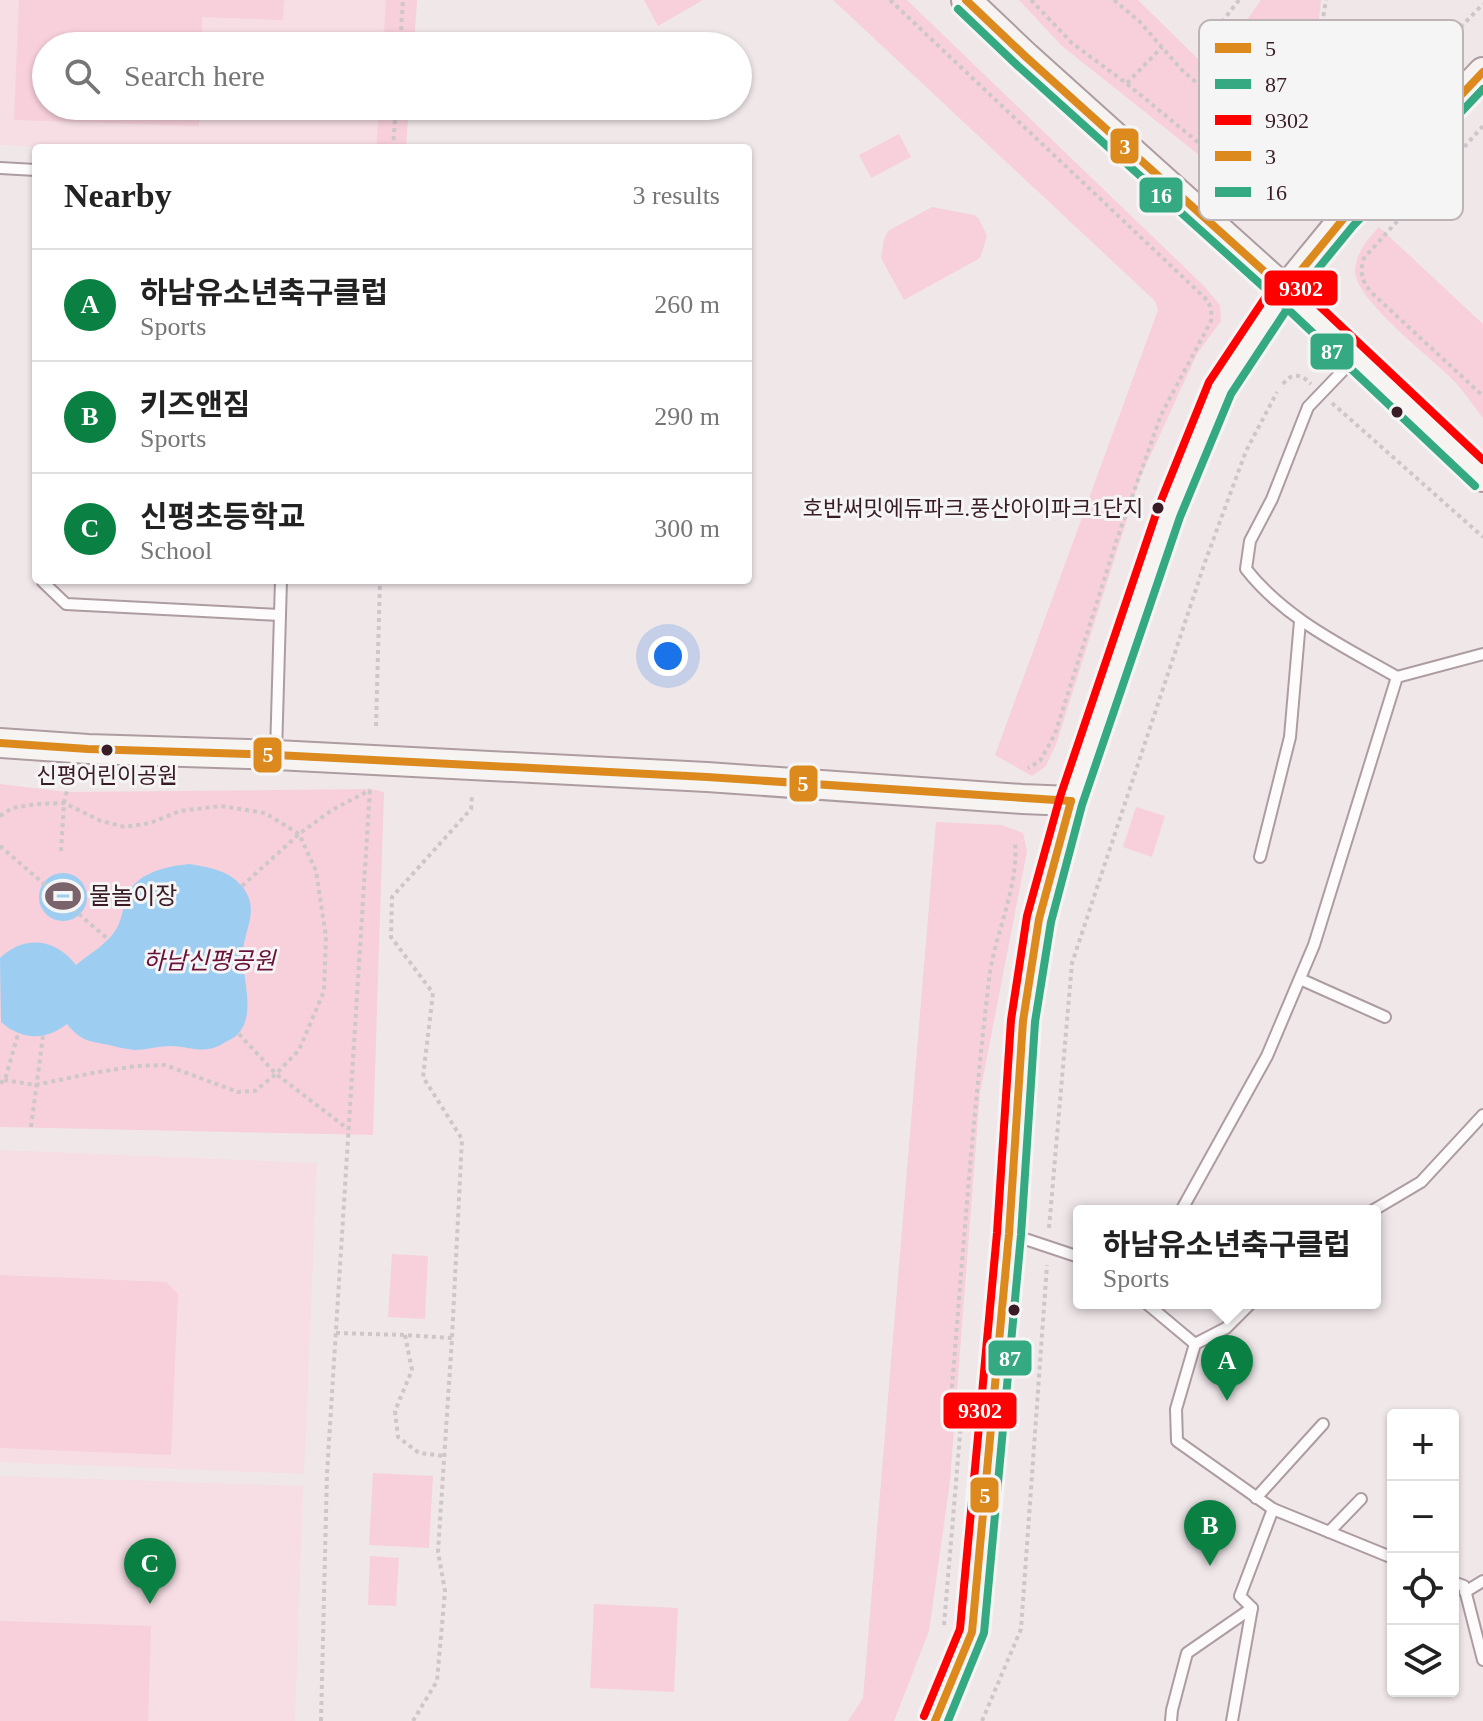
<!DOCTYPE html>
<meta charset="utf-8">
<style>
:root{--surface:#fff;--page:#f2f2f2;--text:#222;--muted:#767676;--line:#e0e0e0;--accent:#0b8043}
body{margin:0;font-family:"Times New Roman","Noto Sans KR",serif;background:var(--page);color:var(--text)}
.controls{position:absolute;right:24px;bottom:24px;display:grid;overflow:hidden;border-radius:8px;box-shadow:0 2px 6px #0004}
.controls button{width:72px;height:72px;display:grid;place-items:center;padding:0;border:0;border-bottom:2px solid var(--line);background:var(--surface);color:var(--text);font:40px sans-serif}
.you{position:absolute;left:668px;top:656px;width:28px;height:28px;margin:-20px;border:6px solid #fff;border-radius:50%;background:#1a73e8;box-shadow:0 0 0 12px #1a73e833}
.badge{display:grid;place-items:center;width:52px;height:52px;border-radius:50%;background:var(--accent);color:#fff;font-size:26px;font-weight:700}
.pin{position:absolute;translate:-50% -66px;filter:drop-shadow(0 2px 4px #0008)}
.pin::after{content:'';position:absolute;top:42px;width:28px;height:24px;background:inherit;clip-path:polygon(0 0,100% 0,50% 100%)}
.popup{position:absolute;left:1073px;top:1205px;width:308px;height:104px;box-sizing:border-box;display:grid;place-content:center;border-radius:8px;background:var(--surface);filter:drop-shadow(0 2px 6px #0005);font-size:26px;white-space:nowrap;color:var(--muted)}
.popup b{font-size:30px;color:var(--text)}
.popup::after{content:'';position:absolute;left:50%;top:100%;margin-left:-16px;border:16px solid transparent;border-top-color:var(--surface)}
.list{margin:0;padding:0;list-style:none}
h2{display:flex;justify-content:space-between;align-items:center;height:104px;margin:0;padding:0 32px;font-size:34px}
h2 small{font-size:26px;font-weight:400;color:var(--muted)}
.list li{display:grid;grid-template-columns:52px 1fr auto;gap:24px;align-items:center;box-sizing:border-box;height:112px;padding:0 32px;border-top:2px solid var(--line)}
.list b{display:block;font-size:30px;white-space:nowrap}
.list p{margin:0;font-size:26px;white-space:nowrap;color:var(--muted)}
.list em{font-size:26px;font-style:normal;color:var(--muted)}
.icon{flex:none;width:44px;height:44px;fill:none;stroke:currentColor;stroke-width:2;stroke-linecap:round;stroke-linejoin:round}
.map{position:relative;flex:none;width:1483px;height:1721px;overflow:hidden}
.search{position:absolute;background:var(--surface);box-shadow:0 2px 6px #0004;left:32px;top:32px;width:720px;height:88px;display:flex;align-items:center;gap:20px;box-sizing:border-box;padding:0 28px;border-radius:44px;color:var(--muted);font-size:30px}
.panel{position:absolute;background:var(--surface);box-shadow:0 2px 6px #0004;left:32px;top:144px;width:720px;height:440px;border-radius:8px}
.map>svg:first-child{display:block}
</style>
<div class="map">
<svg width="1483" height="1721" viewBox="0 0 1483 1721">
<rect width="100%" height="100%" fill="#f0e7e9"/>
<g fill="#f6dee4">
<polygon points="0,0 386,0 383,46 46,46 46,106 379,106 376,148 49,148 0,145"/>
<polygon points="0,1150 317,1163 304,1474 0,1462"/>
<polygon points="0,1476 303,1486 295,1721 0,1721"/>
</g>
<g fill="#f7d0db">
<polygon points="19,0 284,0 283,20 202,17 201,46 46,46 46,106 200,106 199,126 14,120"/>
<polygon points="386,0 417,0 414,46 383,46"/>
<polygon points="644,0 703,0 658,26"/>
<polygon points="833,0 907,0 1203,285 1220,305 1221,321 1197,354 1140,478 1057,742 1046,766 1032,776 995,755 1158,310 1155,301"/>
<polygon points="1019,0 1138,0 1327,186 1289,212 1258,202 1062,46"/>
<polygon points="1261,0 1321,0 1319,18 1302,62 1237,34"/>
<polygon points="379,106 409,106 406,148 376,148"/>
<polygon points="899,134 911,157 871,178 859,155"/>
<polygon points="932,207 974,215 979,219 987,236 980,258 904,300 881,258 884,239 888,231"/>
<path d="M1379,227L1483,324V418C1474,407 1466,394 1456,383C1435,360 1352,299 1355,269C1357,251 1368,239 1379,227Z"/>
<polygon points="0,784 67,792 370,789 384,792 373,1135 0,1127"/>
<polygon points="1136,807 1165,816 1152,857 1123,847"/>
<polygon points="936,822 1002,825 1023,833 1027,851 980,1093 950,1481 929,1631 894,1721 848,1721 863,1698"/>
<polygon points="392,1254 428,1256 425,1319 388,1317"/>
<polygon points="0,1275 166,1282 178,1294 171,1455 0,1448"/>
<polygon points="373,1473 433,1476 429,1548 369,1545"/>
<polygon points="370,1556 399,1558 396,1606 368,1605"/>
<polygon points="594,1604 678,1608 674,1692 590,1688"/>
<polygon points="0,1621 151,1626 148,1721 0,1721"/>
</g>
<g fill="#9dcef1">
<path d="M189,864C209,867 232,871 244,889C260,912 243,931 243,954C242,978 256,1012 239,1033C236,1037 229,1040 224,1043C204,1055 192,1047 171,1046C158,1046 146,1050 134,1050C126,1049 117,1047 109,1045C89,1041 82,1042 67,1024C46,1041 21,1040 1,1022L0,958C25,934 56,939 76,965C90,953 107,945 117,928C123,917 123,903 129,892C139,872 169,866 189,864Z"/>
<circle cx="63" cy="897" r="24"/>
</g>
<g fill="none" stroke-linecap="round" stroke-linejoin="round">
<g stroke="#ad9ca1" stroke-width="14">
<g id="lane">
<polyline points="0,168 36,170"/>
<path d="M1355,358L1308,407L1272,499L1250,541L1246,569C1285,619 1343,646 1397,677"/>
<polyline points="43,580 43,582 66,604 280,615"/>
<polyline points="276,753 281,580"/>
<polyline points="1260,857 1290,737 1300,621"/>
<polyline points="1300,979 1385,1017"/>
<polyline points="1181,1211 1267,1056 1314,945 1397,677 1483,654"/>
<polyline points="1372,1211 1421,1182 1483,1115"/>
<polyline points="1013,1235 1079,1257"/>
<polyline points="1146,1303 1195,1344 1176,1409 1177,1441 1273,1509 1393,1558"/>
<polyline points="1195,1344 1226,1328 1251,1303"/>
<polyline points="1256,1498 1323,1424"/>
<polyline points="1329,1532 1361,1499"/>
<polyline points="1453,1582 1464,1586 1483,1660"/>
<polyline points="1465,1592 1483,1581"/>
<polyline points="1171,1721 1172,1710 1187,1653 1252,1608"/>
<polyline points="1232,1721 1252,1608 1240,1596 1273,1509"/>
</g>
</g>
<g stroke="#ad9ca1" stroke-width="32">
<g id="secondary">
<polyline points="966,0 1026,57 1285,290 1483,477"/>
<polyline points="0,743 88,749 276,755 707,777 1022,799 1071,801"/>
<polyline points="935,1721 972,1632 1009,1234 1023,1021 1039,919 1071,801 1169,513 1220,388 1285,290 1344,218 1483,72"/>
</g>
</g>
<g stroke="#cec7ca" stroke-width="4" stroke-dasharray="4 4" stroke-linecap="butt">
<path d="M890,0L1204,297C1211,304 1212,311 1211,321L1161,415L1117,539L1055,734L1040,761L1028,768"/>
<polyline points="1031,0 1072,43 1126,83 1267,199 1280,203 1294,200"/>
<polyline points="1114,0 1139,21 1182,70 1215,99 1235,112 1258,130 1281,158 1297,189 1308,194 1426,63 1483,4"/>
<polyline points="1239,0 1214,32 1305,69 1288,117 1306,139 1332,141 1367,128"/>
<polyline points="400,46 403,0"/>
<polyline points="1305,69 1323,18 1326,0"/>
<polyline points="1127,83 1162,47"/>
<path d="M1483,126L1364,258C1359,273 1362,282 1373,294L1483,396"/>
<polyline points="393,148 396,106"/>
<path d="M1283,384C1292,372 1301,374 1311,384"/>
<polyline points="1332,403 1483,537"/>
<polyline points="376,726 380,580"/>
<polyline points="0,816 12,808 37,804 64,803 101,821 125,827 150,823 180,811 221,806 265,813 299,834 316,871 326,937 324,991 299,1050 276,1074 255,1091 238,1092 165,1065 136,1066 93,1073 35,1085 5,1080 0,1078"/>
<polyline points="0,846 109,940"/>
<polyline points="61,851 64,803 68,786"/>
<polyline points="242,886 299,834 332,810 370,790"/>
<polyline points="239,1034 276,1074 348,1129"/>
<polyline points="0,1083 5,1080 18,1034"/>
<polyline points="31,1127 43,1036"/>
<polyline points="1049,1228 1072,963 1205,562 1246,451 1277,392"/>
<polyline points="336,1333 405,1335 452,1338"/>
<polyline points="405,1335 412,1370 395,1411 398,1437 419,1453 445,1456"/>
<path d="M944,1625L962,1411L952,1387C963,1251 973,1115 989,980C994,934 1019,889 1015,842"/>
<polyline points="321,1721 327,1473 370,789"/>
<polyline points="413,1721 437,1681 445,1591 438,1552 452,1338 462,1139 423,1077 433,993 391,937 392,897 471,809 472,795"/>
<polyline points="982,1721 1021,1629 1047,1265"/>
</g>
<use href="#lane" stroke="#fdfbfc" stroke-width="10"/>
<use href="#secondary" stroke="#f7f3f1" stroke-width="28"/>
<g stroke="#f5f5f5" stroke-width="14">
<g id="bus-1">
<polyline points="0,743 88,749 276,755 707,777 1071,801"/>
<polyline points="935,1721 972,1632 1009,1234 1023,1021 1039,919 1071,801"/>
</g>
</g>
<g stroke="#f5f5f5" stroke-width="14">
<g id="bus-2">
<polyline points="1277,299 1475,486"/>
<polyline points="948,1721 984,1633 1021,1235 1035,1022 1051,922 1082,805 1180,517 1231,394 1295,297"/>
</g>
</g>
<g stroke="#f5f5f5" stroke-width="14">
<g id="bus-3">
<polyline points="1293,281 1483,460"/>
<polyline points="924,1716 960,1629 997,1233 1011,1020 1027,916 1060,797 1158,508 1209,382 1275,283"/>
</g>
</g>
<g stroke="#f5f5f5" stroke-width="14">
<g id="bus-4">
<polyline points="966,0 1026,57 1285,290"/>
<polyline points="1285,290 1344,218 1483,72"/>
</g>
</g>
<g stroke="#f5f5f5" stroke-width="14">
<g id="bus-5">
<polyline points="958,9 1018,66 1277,299"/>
<polyline points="1294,298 1353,226 1483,89"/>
</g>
</g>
<use href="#bus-1" stroke="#dc8a1e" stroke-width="8"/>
<use href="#bus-2" stroke="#34a982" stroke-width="8"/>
<use href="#bus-3" stroke="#f00" stroke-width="8"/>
<use href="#bus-4" stroke="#dc8a1e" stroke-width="8"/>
<use href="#bus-5" stroke="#34a982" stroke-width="8"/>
</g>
<defs>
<g id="stadium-bare" transform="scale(2.76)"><path d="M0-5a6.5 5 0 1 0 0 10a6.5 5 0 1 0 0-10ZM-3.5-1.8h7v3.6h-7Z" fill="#7a636a" stroke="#f5f5f5" stroke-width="2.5" paint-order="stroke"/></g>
</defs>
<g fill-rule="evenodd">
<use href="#stadium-bare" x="63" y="896"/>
</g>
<g fill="#3a1c26" stroke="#f5f5f5" stroke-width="3">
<circle cx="1397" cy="412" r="7"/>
<circle cx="1158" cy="508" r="7"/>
<circle cx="107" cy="750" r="7"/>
<circle cx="1014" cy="1310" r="7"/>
</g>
<g text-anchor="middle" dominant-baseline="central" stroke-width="6" stroke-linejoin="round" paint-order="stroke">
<g font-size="22" fill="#3a1c26" stroke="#f5f5f5" text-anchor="end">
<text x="1143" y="508">호반써밋에듀파크.풍산아이파크1단지</text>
<text x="107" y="775" text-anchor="middle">신평어린이공원</text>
</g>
<g font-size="24" fill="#3a1c26" stroke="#f5f5f5" text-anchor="start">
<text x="89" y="896">물놀이장</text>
</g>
<g font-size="24" font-style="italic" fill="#6a1039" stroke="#f5f5f5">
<text x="209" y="961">하남신평공원</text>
</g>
</g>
<rect x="1199" y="20" width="264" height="200" rx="12" fill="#f5f5f5" stroke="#bdb4b7" stroke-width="2"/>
<rect x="1215" y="43" width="36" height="10" fill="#dc8a1e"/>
<rect x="1215" y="79" width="36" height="10" fill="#34a982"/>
<rect x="1215" y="115" width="36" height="10" fill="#f00"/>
<rect x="1215" y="151" width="36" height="10" fill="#dc8a1e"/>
<rect x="1215" y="187" width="36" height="10" fill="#34a982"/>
<g font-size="22" fill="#3a1c26">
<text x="1265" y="56">5</text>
<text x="1265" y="92">87</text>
<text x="1265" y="128">9302</text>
<text x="1265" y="164">3</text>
<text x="1265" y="200">16</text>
</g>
<g stroke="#f5f5f5" stroke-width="3">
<rect x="1109" y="127" width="31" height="38" rx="8" fill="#dc8a1e"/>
<rect x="1138" y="176" width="46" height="38" rx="8" fill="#34a982"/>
<rect x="1263" y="269" width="76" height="38" rx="8" fill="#f00"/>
<rect x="1309" y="332" width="46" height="39" rx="8" fill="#34a982"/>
<rect x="252" y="736" width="31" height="38" rx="8" fill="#dc8a1e"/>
<rect x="788" y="764" width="31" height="39" rx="8" fill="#dc8a1e"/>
<rect x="987" y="1339" width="46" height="38" rx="8" fill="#34a982"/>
<rect x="942" y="1391" width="76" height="39" rx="8" fill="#f00"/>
<rect x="969" y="1476" width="31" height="38" rx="8" fill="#dc8a1e"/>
</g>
<g font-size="22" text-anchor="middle" font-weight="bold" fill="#fff">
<text x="1125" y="154">3</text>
<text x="1161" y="203">16</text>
<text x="1301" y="296">9302</text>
<text x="1332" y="359">87</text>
<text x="268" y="762">5</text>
<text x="803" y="791">5</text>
<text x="1010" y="1366">87</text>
<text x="980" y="1418">9302</text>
<text x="985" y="1503">5</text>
</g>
</svg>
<div class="controls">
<button>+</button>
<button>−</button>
<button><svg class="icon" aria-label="locate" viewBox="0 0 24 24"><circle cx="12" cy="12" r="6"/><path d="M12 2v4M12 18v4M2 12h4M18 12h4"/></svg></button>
<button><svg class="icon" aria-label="layers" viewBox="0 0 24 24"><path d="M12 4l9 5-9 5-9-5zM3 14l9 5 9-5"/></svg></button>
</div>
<div class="you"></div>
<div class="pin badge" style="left:1227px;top:1401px">A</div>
<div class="popup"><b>하남유소년축구클럽</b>Sports</div>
<div class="pin badge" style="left:1210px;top:1566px">B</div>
<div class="pin badge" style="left:150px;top:1604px">C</div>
<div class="search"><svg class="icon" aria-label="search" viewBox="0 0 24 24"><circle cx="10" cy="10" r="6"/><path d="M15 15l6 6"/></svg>Search here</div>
<section class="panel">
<h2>Nearby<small>3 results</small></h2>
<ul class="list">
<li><span class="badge">A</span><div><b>하남유소년축구클럽</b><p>Sports</p></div><em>260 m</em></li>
<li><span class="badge">B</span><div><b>키즈앤짐</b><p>Sports</p></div><em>290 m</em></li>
<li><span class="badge">C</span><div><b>신평초등학교</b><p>School</p></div><em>300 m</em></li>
</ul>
</section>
</div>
